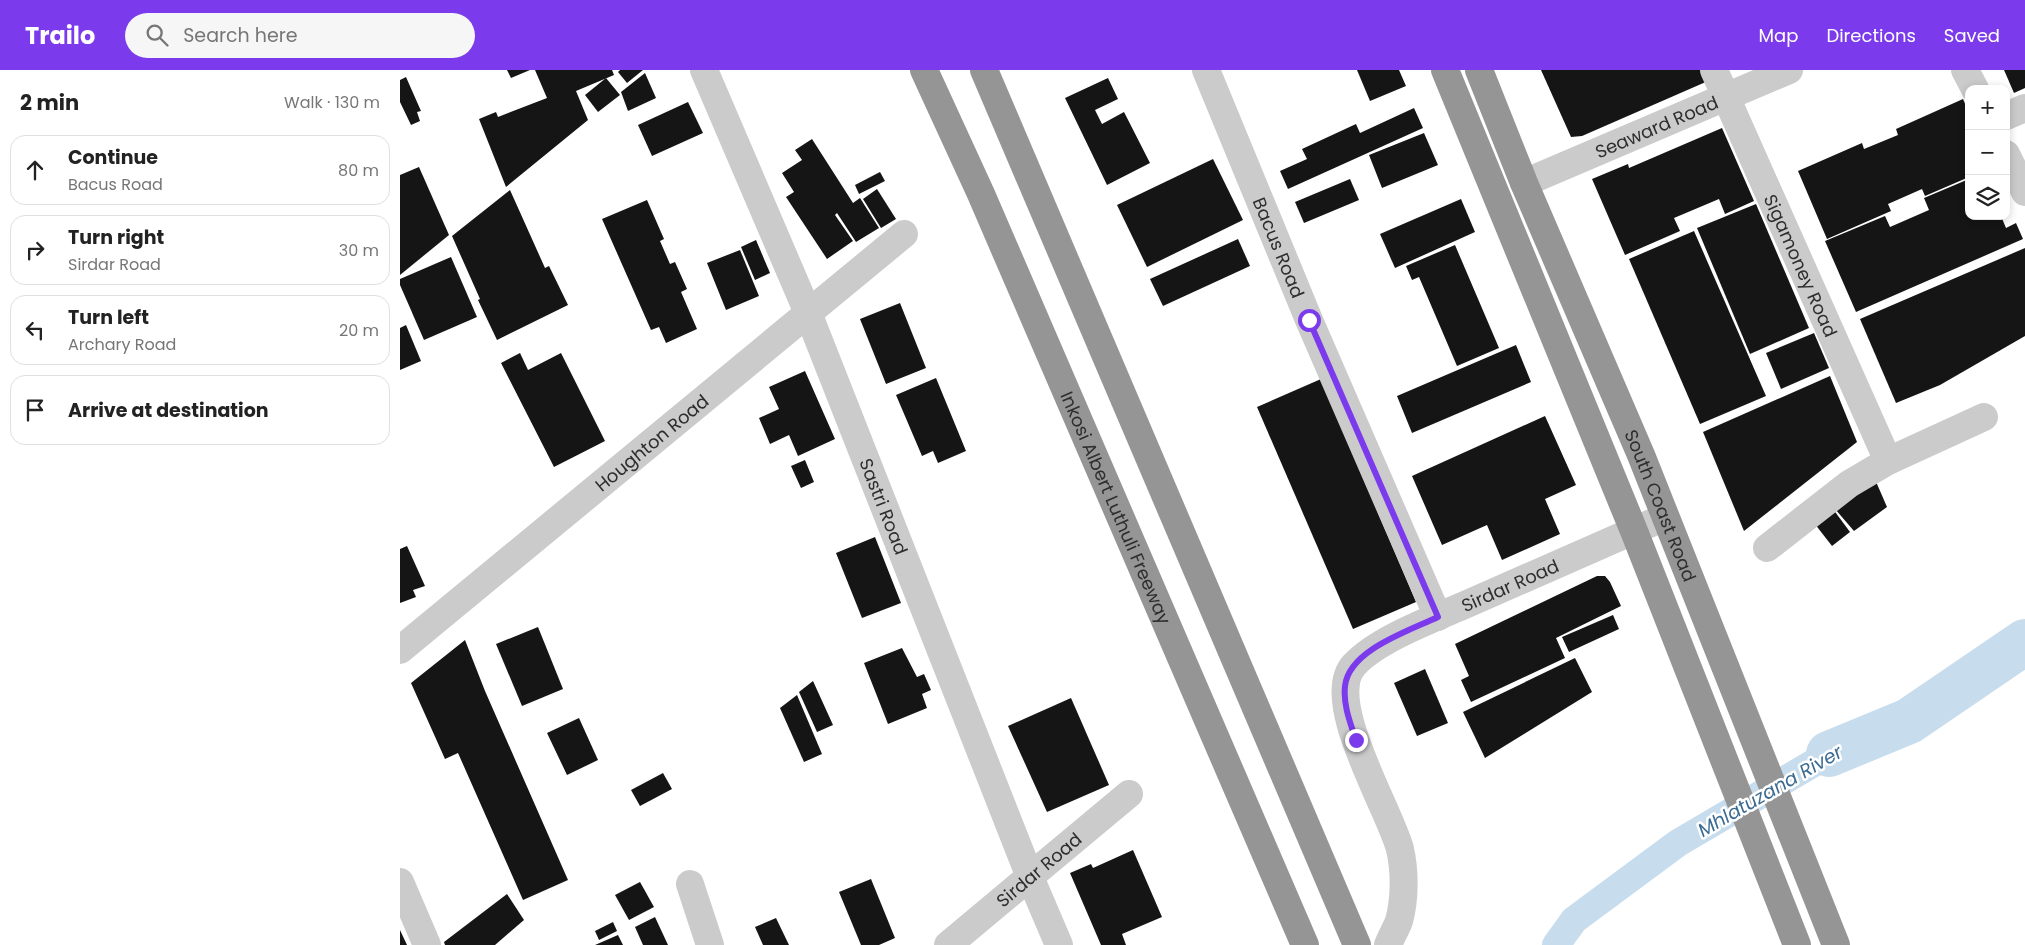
<!DOCTYPE html>
<meta charset="utf-8">
<style>
:root{--surface:#fff;--page:#f6f6f6;--text:#222;--muted:#767676;--line:#e0e0e0;--accent:#7c3aed}
body{margin:0;font-family:Poppins,sans-serif;background:var(--page);color:var(--text)}
.controls{position:absolute;right:15px;top:15px;display:grid;overflow:hidden;border-radius:10px;box-shadow:0 2px 8px #0003}
.controls button{width:45px;height:45px;display:grid;place-items:center;padding:0;border:0;border-bottom:1px solid var(--line);background:var(--surface);color:var(--text);font:25px sans-serif}
.stop{position:absolute;width:15px;height:15px;margin:-11px;border:4px solid #7c3aed;border-radius:50%;background:#fff}
.stop.end{background:#7c3aed;border-color:#fff;box-shadow:0 1px 5px #0008}
.list{margin:0;padding:0;list-style:none}
h2{display:flex;justify-content:space-between;align-items:center;height:65px;margin:0;padding:0 20px;font-size:21px}
h2 small{font-size:16px;font-weight:400;color:var(--muted)}
.list li{display:grid;grid-template-columns:32px 1fr auto;gap:15px;align-items:center;box-sizing:border-box;height:70px;margin:0 10px 10px;padding:0 10px;border:1px solid var(--line);border-radius:15px}
.list b{display:block;font-size:19px;white-space:nowrap}
.list p{margin:0;font-size:16px;white-space:nowrap;color:var(--muted)}
.list em{font-size:16px;font-style:normal;color:var(--muted)}
.icon{flex:none;width:28px;height:28px;fill:none;stroke:currentColor;stroke-width:2;stroke-linecap:round;stroke-linejoin:round}
.map{position:relative;flex:none;width:1625px;height:875px;overflow:hidden}
header{display:flex;align-items:center;gap:30px;box-sizing:border-box;height:70px;padding:0 25px;background:var(--accent);color:#fff}
header strong{font-size:24px}
nav{display:flex;gap:28px;margin-inline-start:auto;font-size:18px}
.search{width:350px;height:45px;background:var(--page);display:flex;align-items:center;gap:12px;box-sizing:border-box;padding:0 18px;border-radius:28px;color:var(--muted);font-size:19px}
main{display:flex}
aside{flex:1;background:var(--surface)}
.map>svg:first-child{display:block}
</style>
<header>
<strong>Trailo</strong>
<div class="search"><svg class="icon" aria-label="search" viewBox="0 0 24 24"><circle cx="10" cy="10" r="6"/><path d="M15 15l6 6"/></svg>Search here</div>
<nav><a>Map</a><a>Directions</a><a>Saved</a></nav>
</header>
<main>
<aside>
<h2>2 min<small>Walk · 130 m</small></h2>
<ul class="list">
<li><svg class="icon" aria-label="ahead" viewBox="0 0 24 24"><path d="M12 20V5M6 11l6-6 6 6"/></svg><div><b>Continue</b><p>Bacus Road</p></div><em>80 m</em></li>
<li><svg class="icon" aria-label="right" viewBox="0 0 24 24"><path d="M7 20v-9h11M14 6l5 5-5 5"/></svg><div><b>Turn right</b><p>Sirdar Road</p></div><em>30 m</em></li>
<li><svg class="icon" aria-label="left" viewBox="0 0 24 24"><path d="M17 20v-9H6M10 6l-5 5 5 5"/></svg><div><b>Turn left</b><p>Archary Road</p></div><em>20 m</em></li>
<li><svg class="icon" aria-label="arrive" viewBox="0 0 24 24"><path d="M6 21V4h12l-3 4 3 4H6"/></svg><div><b>Arrive at destination</b></div></li>
</ul>
</aside>
<div class="map">
<svg width="1625" height="875" viewBox="0 0 1625 875">
<rect width="100%" height="100%" fill="#fff"/>
<g fill="none" stroke-linecap="round" stroke-linejoin="round">
<polyline stroke="#c7dced" stroke-width="28" points="1156,875 1174,850 1278,773 1429,684"/>
<polyline stroke="#c7dced" stroke-width="46" points="1429,684 1509,651 1625,572"/>
</g>
<g fill="#151515">
<polygon points="107,0 130,0 111,8"/>
<polygon points="135,0 212,0 214,5 176,21 188,50 106,117 79,49 96,42 98,47 147,28"/>
<polygon points="220,0 243,0 227,13 218,2"/>
<polygon points="957,0 999,0 1006,16 970,31"/>
<polygon points="1141,0 1303,0 1308,11 1182,66 1171,67"/>
<polygon points="1604,0 1625,0 1625,18 1614,23"/>
<polygon points="245,3 256,28 228,41 221,22"/>
<polygon points="6,7 21,41 17,42 20,51 11,55 0,32 0,10"/>
<polygon points="206,8 220,25 198,42 185,25"/>
<polygon points="708,8 718,29 695,40 702,54 724,42 750,93 707,115 665,28"/>
<polygon points="1563,29 1569,43 1569,107 1525,126 1522,119 1488,134 1491,141 1427,169 1398,101 1462,73 1464,79 1498,65 1496,59"/>
<polygon points="288,32 303,63 252,86 238,55"/>
<polygon points="1014,38 1023,58 888,119 880,101 907,89 902,79 956,54 960,63"/>
<polygon points="1322,58 1354,131 1325,144 1319,129 1274,148 1280,161 1225,185 1192,109 1228,94 1229,98"/>
<polygon points="1024,63 1038,95 982,118 969,85"/>
<polygon points="412,69 453,133 460,128 479,158 456,172 437,143 435,145 453,171 427,189 386,127 394,122 382,103 402,90 395,80"/>
<polygon points="813,89 843,150 747,197 717,135"/>
<polygon points="19,97 49,165 0,205 0,105"/>
<polygon points="480,102 485,111 459,124 455,115"/>
<polygon points="950,109 959,130 904,153 895,132"/>
<polygon points="1569,109 1569,146 1601,146 1606,158 1616,153 1623,169 1456,242 1425,171 1485,146 1490,157 1529,140 1524,128"/>
<polygon points="477,119 496,149 481,158 463,129"/>
<polygon points="110,120 145,198 149,196 168,235 97,270 78,230 80,229 52,166"/>
<polygon points="1061,129 1075,162 995,198 980,164"/>
<polygon points="247,130 264,169 260,171 270,194 275,192 287,219 281,222 297,259 266,273 259,257 251,260 202,149"/>
<polygon points="1356,134 1409,258 1350,284 1297,158"/>
<polygon points="1294,161 1366,326 1300,354 1229,189"/>
<polygon points="838,169 850,196 763,236 750,209"/>
<polygon points="356,170 370,203 355,210 341,177"/>
<polygon points="1055,175 1099,278 1057,296 1019,207 1012,210 1006,196"/>
<polygon points="1625,178 1625,266 1540,315 1496,333 1460,249"/>
<polygon points="340,180 359,226 326,240 307,193"/>
<polygon points="51,187 77,247 24,270 0,215 0,209"/>
<polygon points="500,233 526,298 486,314 460,249"/>
<polygon points="6,255 21,291 0,300 0,258"/>
<polygon points="1414,263 1429,298 1381,319 1366,283"/>
<polygon points="1116,275 1131,312 1012,363 997,326"/>
<polygon points="120,283 128,300 161,283 205,371 154,397 101,293"/>
<polygon points="405,301 435,369 398,386 389,365 370,374 359,348 379,339 369,317"/>
<polygon points="1430,306 1457,372 1344,461 1303,362"/>
<polygon points="536,308 566,381 538,393 533,381 522,386 496,325"/>
<polygon points="921,309 1016,532 953,559 857,337"/>
<polygon points="1145,346 1176,415 1145,429 1160,464 1102,490 1087,455 1042,475 1012,406"/>
<polygon points="405,390 414,412 401,418 391,396"/>
<polygon points="1474,407 1487,437 1454,461 1429,432"/>
<polygon points="1430,435 1450,462 1432,476 1411,449"/>
<polygon points="475,467 501,533 462,548 436,483"/>
<polygon points="7,476 25,516 13,520 16,527 0,533 0,479"/>
<polygon points="1197,506 1205,506 1210,512 1221,536 1156,568 1165,588 1071,632 1061,610 1069,606 1055,574"/>
<polygon points="1213,545 1219,559 1169,582 1162,567"/>
<polygon points="138,557 163,619 122,636 96,574"/>
<polygon points="65,570 85,621 168,810 123,830 58,683 45,689 11,613"/>
<polygon points="502,578 517,607 524,604 531,620 522,624 527,638 488,654 464,593"/>
<polygon points="1175,588 1192,622 1085,688 1063,642"/>
<polygon points="1025,599 1048,653 1017,666 994,613"/>
<polygon points="413,611 433,655 417,662 399,622"/>
<polygon points="397,625 422,684 404,692 380,638"/>
<polygon points="671,628 709,715 647,742 608,656"/>
<polygon points="179,648 198,690 167,705 147,663"/>
<polygon points="263,703 272,719 240,736 231,720"/>
<polygon points="733,780 762,847 722,864 726,875 701,875 670,803 691,794 693,798"/>
<polygon points="471,809 495,868 479,875 461,875 439,822"/>
<polygon points="240,812 254,837 229,850 215,825"/>
<polygon points="107,824 124,850 95,875 45,875 44,872"/>
<polygon points="255,847 268,875 243,875 235,857"/>
<polygon points="376,848 389,875 363,875 355,857"/>
<polygon points="213,852 217,861 199,870 195,861"/>
<polygon points="0,860 7,875 0,875"/>
<polygon points="218,865 223,875 195,875"/>
</g>
<g fill="none" stroke-linecap="round" stroke-linejoin="round">
<g stroke="#cbcbcb" stroke-width="28">
<path id="s1" d="M304,0L408,243L630,807L659,875"/>
<path id="s2" d="M806,0L909,250L1038,547"/>
<path id="s3" d="M1314,0L1488,391"/>
<polyline points="1565,0 1575,19"/>
<polyline points="1606,46 1625,38"/>
<polyline points="1606,84 1625,122"/>
<path id="s4" d="M1124,113L1389,0"/>
<polyline points="1367,478 1449,414 1488,391 1584,347"/>
<path id="s5" d="M0,580L504,164"/>
<polyline points="0,812 27,875"/>
<polyline points="290,814 310,875"/>
<path id="s6" d="M548,875L729,724"/>
<path id="s7" d="M988,875C991,867 996,859 999,851C1005,829 1005,801 1000,779C989,738 922,630 954,595C978,569 1035,548 1067,534C1133,505 1199,476 1265,447"/>
</g>
<g stroke="#959595" stroke-width="28">
<path id="s8" d="M524,0L581,124L905,875"/>
<polyline points="584,0 957,875"/>
<polyline points="1045,0 1234,461 1397,875"/>
<path id="s9" d="M1079,0L1124,113L1241,385L1436,875"/>
</g>
</g>
<g fill="none" stroke-linecap="round" stroke-linejoin="round">
<path stroke="#7c3aed" stroke-width="6" d="M909,250L1038,547C1009,561 949,580 945,616C943,635 950,652 956,670"/>
</g>
<g text-anchor="middle" dominant-baseline="central" stroke-width="5" stroke-linejoin="round" paint-order="stroke">
<g font-size="18" fill="#2e2e2e" stroke="#fff">
<text stroke="none"><textPath href="#s4" startOffset="144">Seaward Road</textPath></text>
<text stroke="none"><textPath href="#s2" startOffset="192">Bacus Road</textPath></text>
<text stroke="none"><textPath href="#s3" startOffset="214">Sigamoney Road</textPath></text>
<text stroke="none"><textPath href="#s5" startOffset="326">Houghton Road</textPath></text>
<text stroke="none"><textPath href="#s1" startOffset="472">Sastri Road</textPath></text>
<text stroke="none"><textPath href="#s9" startOffset="472">South Coast Road</textPath></text>
<text stroke="none"><textPath href="#s8" startOffset="478">Inkosi Albert Luthuli Freeway</textPath></text>
<text stroke="none"><textPath href="#s7" startOffset="471">Sirdar Road</textPath></text>
<text stroke="none"><textPath href="#s6" startOffset="118">Sirdar Road</textPath></text>
</g>
<g font-size="19" font-style="italic" fill="#3a6b93" stroke="#fff">
<text transform="translate(1370 721) rotate(-30)">Mhlatuzana River</text>
</g>
</g>
</svg>
<div class="controls">
<button>+</button>
<button>−</button>
<button><svg class="icon" aria-label="layers" viewBox="0 0 24 24"><path d="M12 4l9 5-9 5-9-5zM3 14l9 5 9-5"/></svg></button>
</div>
<div class="stop" style="left:909px;top:250px"></div>
<div class="stop end" style="left:956px;top:670px"></div>
</div>
</main>
